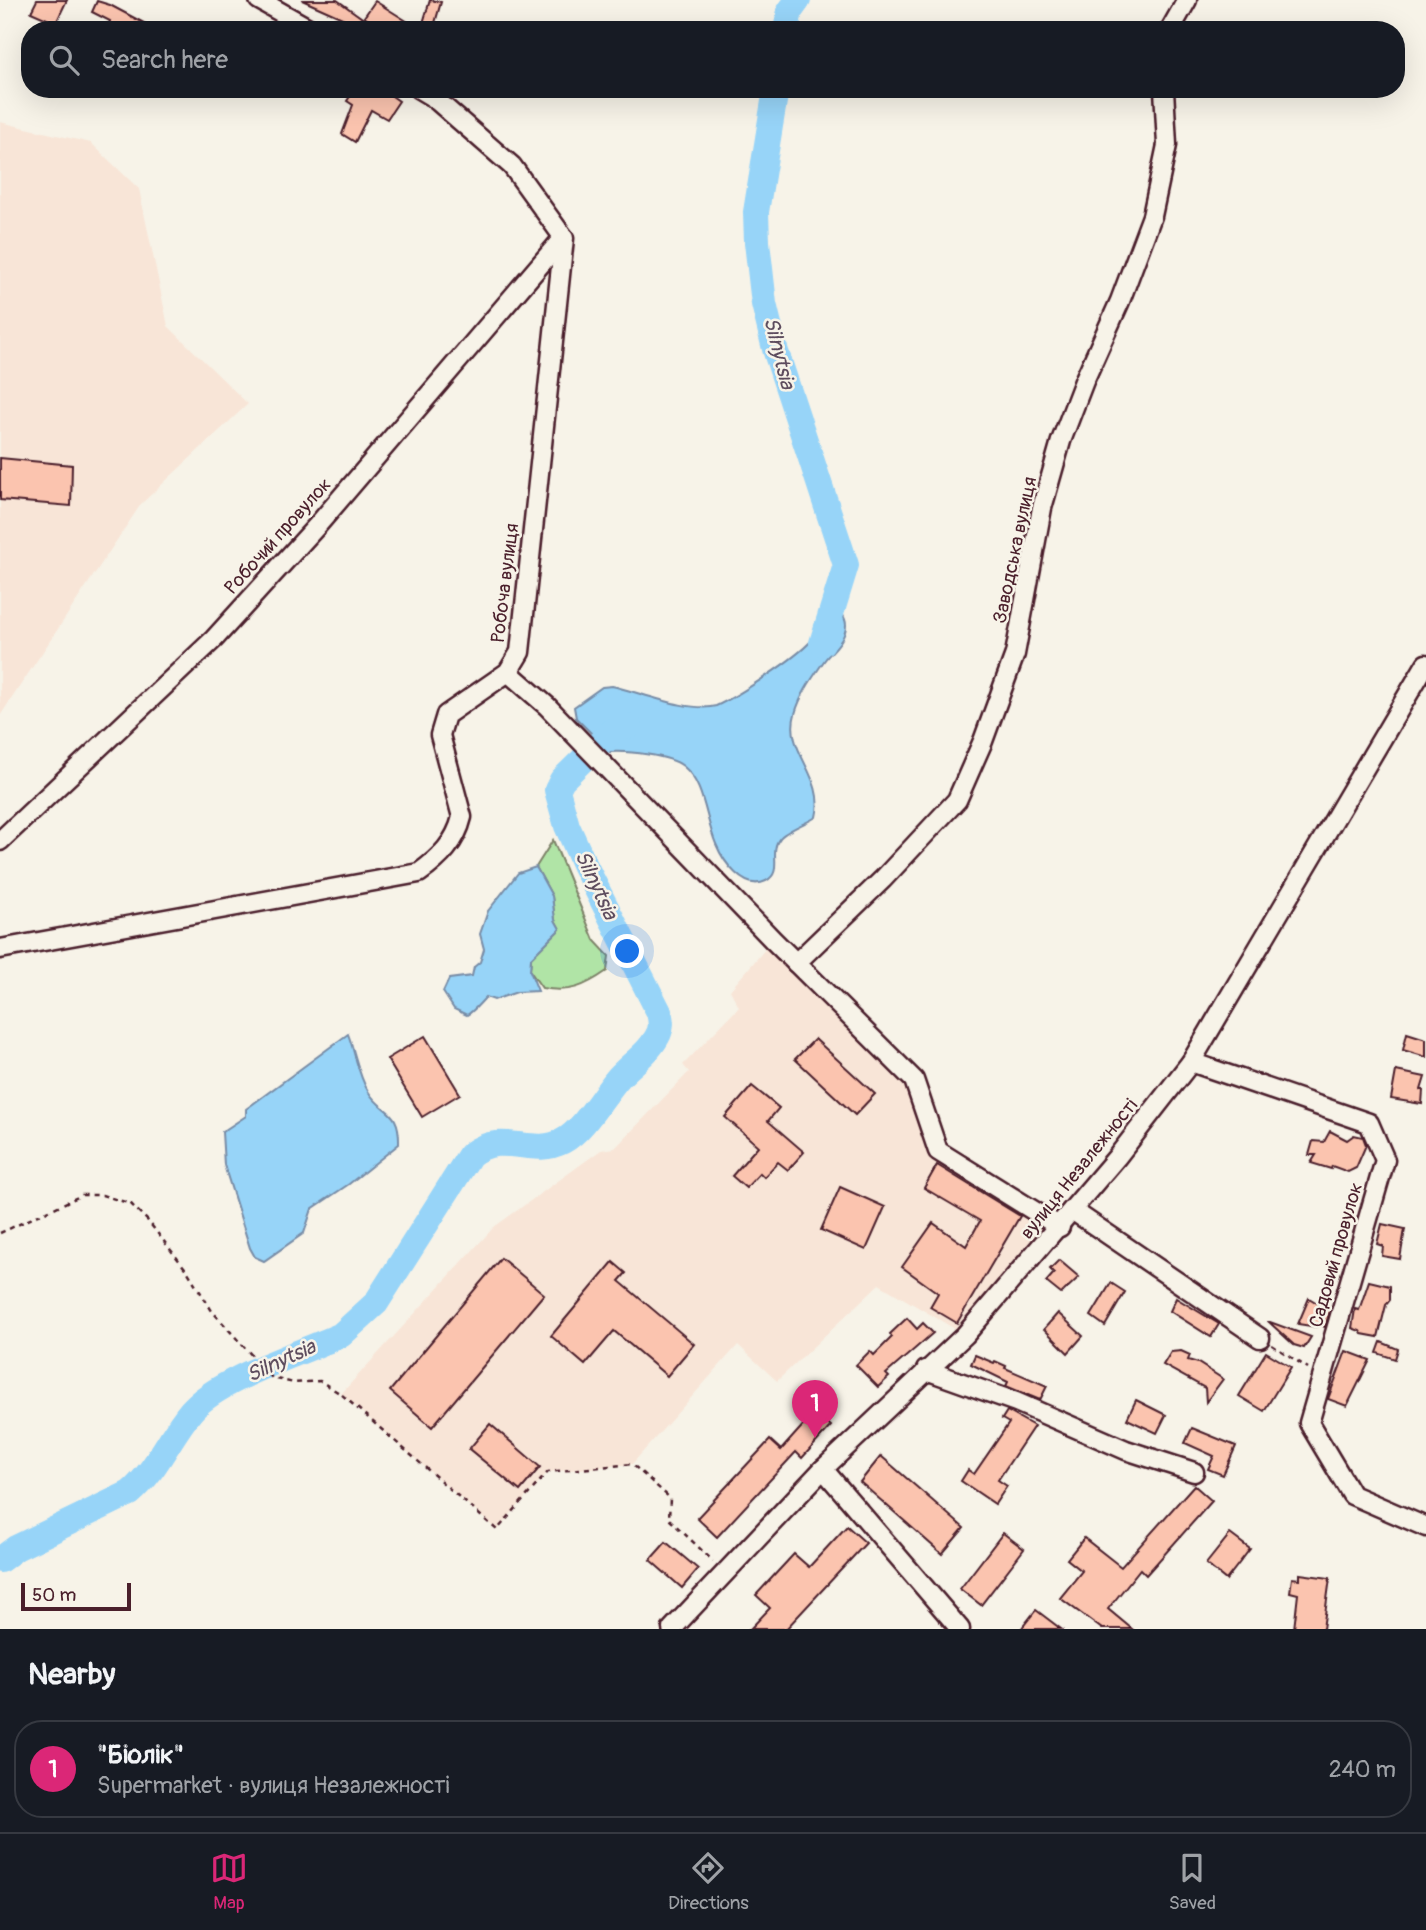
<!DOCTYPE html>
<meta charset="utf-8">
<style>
:root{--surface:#171b24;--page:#20242c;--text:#f1f3f6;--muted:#9ea1a6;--line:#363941;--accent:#db2777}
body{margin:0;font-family:Pangolin,sans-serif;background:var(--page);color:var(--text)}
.scale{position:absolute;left:21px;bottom:18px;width:110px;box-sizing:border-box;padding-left:7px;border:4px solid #4a1f2b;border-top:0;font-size:19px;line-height:24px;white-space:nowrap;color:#4a1f2b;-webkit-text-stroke:5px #f7f3e8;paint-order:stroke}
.you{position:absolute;left:628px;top:952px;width:24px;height:24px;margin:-18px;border:5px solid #fff;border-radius:50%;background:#1a73e8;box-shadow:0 0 0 10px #1a73e833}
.badge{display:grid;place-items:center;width:46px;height:46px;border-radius:50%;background:var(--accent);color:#fff;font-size:23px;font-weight:700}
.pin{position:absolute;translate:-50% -58px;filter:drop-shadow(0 2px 4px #0008)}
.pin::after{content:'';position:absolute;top:37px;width:24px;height:21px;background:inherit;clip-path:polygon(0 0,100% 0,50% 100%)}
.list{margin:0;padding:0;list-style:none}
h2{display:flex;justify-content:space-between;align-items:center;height:91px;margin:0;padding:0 28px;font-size:30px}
h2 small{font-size:23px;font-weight:400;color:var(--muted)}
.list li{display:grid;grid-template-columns:46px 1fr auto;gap:21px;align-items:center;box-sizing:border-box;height:98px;margin:0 14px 14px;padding:0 14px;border:2px solid var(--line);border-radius:28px}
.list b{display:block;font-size:26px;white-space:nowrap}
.list p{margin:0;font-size:23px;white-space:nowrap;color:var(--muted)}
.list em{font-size:23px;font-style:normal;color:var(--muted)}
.icon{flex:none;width:38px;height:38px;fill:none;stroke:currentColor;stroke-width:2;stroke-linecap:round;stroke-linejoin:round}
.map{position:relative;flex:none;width:1426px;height:1629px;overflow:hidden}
.search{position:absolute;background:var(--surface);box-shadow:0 7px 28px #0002;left:21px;right:21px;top:21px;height:77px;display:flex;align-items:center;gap:18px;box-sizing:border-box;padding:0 24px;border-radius:28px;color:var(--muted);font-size:26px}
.sheet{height:203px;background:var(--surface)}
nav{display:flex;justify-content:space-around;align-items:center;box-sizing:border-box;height:98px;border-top:2px solid var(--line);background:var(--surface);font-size:19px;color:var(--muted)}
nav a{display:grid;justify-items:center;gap:4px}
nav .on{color:var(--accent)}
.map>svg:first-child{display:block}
</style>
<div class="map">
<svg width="1426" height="1629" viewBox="0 0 1426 1629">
<rect width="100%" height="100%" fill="#f7f3e8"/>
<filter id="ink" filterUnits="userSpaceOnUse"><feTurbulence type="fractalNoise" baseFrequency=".0143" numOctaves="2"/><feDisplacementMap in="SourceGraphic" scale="14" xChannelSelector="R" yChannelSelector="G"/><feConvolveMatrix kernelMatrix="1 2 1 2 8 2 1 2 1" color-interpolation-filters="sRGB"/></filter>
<g filter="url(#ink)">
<g fill="#f8e5d7">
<polygon points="0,122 91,143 139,189 168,326 248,404 141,504 0,716"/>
<polygon points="773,940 914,1080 938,1151 1060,1227 965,1335 879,1284 777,1381 738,1345 632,1464 548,1472 497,1530 341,1394 494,1227 601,1150 615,1148 689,1072 683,1065 739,1007 730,990"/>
</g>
<path fill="#b0e4a6" stroke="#7d8268" stroke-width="2" d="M553,840L594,940L609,956L607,971C584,987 570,993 542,988L530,971L531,958L560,929L555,920L552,896L536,867Z"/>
<g fill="#97d4f8" stroke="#788ca6" stroke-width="2">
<path d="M830,608L840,610C843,615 846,619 846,625C846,640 832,650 824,661C813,677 800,695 795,714C784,751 826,776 816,817C807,823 785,831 780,838C768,851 784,872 766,881C744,892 723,861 716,844C705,819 705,784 683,766C669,755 628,751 610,752L576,718L574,707L602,687L612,686C639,692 690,713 716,706C738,696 796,658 811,641C819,631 821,617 830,608Z"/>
<path d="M536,867L552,896L555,920L560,929L531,958L530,971L538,991L517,992L494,1000L486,997C479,1004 475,1010 467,1015L454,1009L443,992L449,979L472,976L474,967L480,962L484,949L480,934L488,911L518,873Z"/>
<path d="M348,1034C355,1052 358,1075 368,1091C382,1115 400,1107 399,1144L349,1184L312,1209L304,1233L264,1261L255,1257L250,1248L224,1165L222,1132L246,1116V1109Z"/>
</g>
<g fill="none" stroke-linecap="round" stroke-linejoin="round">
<g stroke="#97d4f8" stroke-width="26">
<polyline points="786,30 790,11 798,0"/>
<polyline points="776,89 756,212 757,242 764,304 775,349 846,565 822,643"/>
<path d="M0,1560L16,1548L130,1493C157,1470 169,1437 191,1411C218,1379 301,1353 341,1335L376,1303L470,1155C503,1129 531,1158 563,1141C584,1130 603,1095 619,1077C632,1063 651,1051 659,1033C662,1026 661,1020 659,1012L584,864L567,826L557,790L562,780L612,731L629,726"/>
</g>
</g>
<g fill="#fbc4af" stroke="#4a1f2b" stroke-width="2">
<polygon points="37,0 67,0 56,23 31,12"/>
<polygon points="302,0 337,0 372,25 369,30"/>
<polygon points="430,0 441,2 433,30 383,30 364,17 375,1 421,30"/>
<polygon points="97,1 110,5 157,30 107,30 110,21 92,12"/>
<polygon points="355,89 382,89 399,101 387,119 371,110 355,142 342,134 353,105 347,101"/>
<polygon points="0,458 72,465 71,506 0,500"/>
<polygon points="1407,1033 1426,1039 1426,1057 1403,1050"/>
<polygon points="425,1036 460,1094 422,1117 387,1059"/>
<polygon points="815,1039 875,1094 855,1115 795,1059"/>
<polygon points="1396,1071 1425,1077 1421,1090 1423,1090 1422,1104 1391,1099"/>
<polygon points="752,1086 779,1108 768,1121 804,1152 788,1170 778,1162 764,1177 760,1173 746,1188 732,1176 758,1146 725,1117"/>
<polygon points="1330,1131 1347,1140 1354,1135 1363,1137 1366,1145 1356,1168 1348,1172 1332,1166 1331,1169 1311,1163 1316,1155 1309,1155 1313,1141 1324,1142"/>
<polygon points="937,1165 1020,1216 957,1323 930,1307 938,1293 902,1267 933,1223 966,1246 980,1221 924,1188"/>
<polygon points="840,1187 885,1207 866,1250 821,1230"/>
<polygon points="1382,1224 1405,1229 1400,1259 1382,1256 1383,1246 1377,1244"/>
<polygon points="501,1258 544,1294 432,1427 390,1391"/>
<polygon points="1059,1260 1079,1277 1061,1294 1046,1282 1054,1273 1050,1269"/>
<polygon points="613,1262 626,1273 619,1281 694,1344 667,1376 614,1331 585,1365 551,1336"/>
<polygon points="1369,1281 1390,1286 1390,1300 1386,1305 1378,1337 1362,1334 1360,1331 1352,1328 1355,1309 1359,1310"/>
<polygon points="1111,1283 1125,1292 1105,1326 1091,1316"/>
<polygon points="1176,1298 1219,1324 1211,1337 1170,1311"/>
<polygon points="1309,1298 1330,1311 1325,1327 1319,1324 1317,1327 1298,1324"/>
<polygon points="1058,1313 1083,1336 1068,1353 1044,1329"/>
<polygon points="907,1318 917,1329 923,1323 933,1333 886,1374 889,1377 878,1387 856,1365 870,1351 874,1355 892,1337 890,1334"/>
<polygon points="1269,1322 1270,1322 1311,1337 1304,1348 1294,1345"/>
<polygon points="1381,1342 1398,1349 1395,1359 1377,1353"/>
<polygon points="1181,1351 1190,1355 1188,1360 1198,1363 1223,1379 1206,1402 1205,1388 1163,1365 1171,1352"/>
<polygon points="1346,1351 1370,1360 1347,1406 1328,1399"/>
<polygon points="1266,1352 1291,1367 1264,1411 1239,1396"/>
<polygon points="975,1355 994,1363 995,1361 1006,1366 1005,1368 1047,1386 1040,1400 1006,1386 1008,1382 971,1364"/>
<polygon points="1136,1400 1166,1415 1157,1433 1127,1419"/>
<polygon points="1007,1411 1034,1426 998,1480 1007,1486 995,1504 961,1481 968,1470 974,1474 1009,1423 1002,1419"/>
<polygon points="815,1412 831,1426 802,1458 796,1452 717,1537 697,1518 770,1440 781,1450"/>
<polygon points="490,1424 540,1467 520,1491 469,1449"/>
<polygon points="1192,1428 1236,1446 1223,1475 1208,1469 1214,1456 1185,1443"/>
<polygon points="881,1456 964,1528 942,1554 860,1482"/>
<polygon points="1194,1485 1212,1501 1146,1575 1140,1569 1108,1609 1132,1629 1102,1629 1060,1598 1082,1571 1067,1559 1084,1538 1121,1567"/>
<polygon points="847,1526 866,1543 786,1629 750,1629 770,1608 756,1595 794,1554 809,1567"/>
<polygon points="1003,1533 1024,1549 981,1605 960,1589"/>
<polygon points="1230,1534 1250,1549 1226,1580 1206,1564"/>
<polygon points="666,1542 698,1569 682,1588 650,1560"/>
<polygon points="1300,1574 1330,1578 1323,1629 1294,1629 1298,1594 1290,1592 1292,1578 1300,1579"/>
<polygon points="1036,1610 1061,1629 1021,1629"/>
</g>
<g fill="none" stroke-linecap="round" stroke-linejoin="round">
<g stroke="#4a1f2b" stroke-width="23">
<g id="minor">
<polyline points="259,0 312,30"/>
<polyline points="1170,30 1187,0"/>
<polyline points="508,672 547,706 773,940 914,1080 938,1151 1060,1227"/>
<polyline points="0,841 214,639 316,527 563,238"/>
<path d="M0,949L419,873C440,858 456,842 462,817L440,735L446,715L508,672L520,652L564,238L512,166L434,98L419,89"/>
<polyline points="796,963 883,879 957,800 983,741 1015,654 1042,508 1061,441 1084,381 1120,301 1152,216 1167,145 1164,89"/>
<polyline points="1191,1062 1369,1123 1385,1160 1309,1423 1352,1495 1426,1527"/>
<polyline points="1072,1210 1260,1338"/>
<polyline points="926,1370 1016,1402 1126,1450 1194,1472"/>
<polyline points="823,1469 960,1629"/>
<polyline points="672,1629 823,1469 965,1335 1117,1157 1191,1062 1426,664"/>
</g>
</g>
<g stroke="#4a1f2b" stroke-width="2.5" stroke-dasharray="5 5" stroke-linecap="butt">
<polyline points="0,1233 82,1195 102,1195 131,1204 148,1221 188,1272 212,1311 272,1378 294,1383 320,1381 341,1394 497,1530 548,1472 632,1464 670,1498 669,1519 713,1561"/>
<polyline points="1272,1345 1308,1368"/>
</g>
<use href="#minor" stroke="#f7f3e8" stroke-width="18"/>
</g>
</g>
<g text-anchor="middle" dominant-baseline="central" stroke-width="5" stroke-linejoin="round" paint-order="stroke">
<g font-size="19" fill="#4a1f2b" stroke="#f7f3e8">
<text transform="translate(278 536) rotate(-48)">Робочий провулок</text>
<text transform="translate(1015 550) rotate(-78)">Заводська вулиця</text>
<text transform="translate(505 583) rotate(-83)">Робоча вулиця</text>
<text transform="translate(1079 1169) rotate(-51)">вулиця Незалежності</text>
<text transform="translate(1336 1255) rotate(-74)">Садовий провулок</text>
</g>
<g font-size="21" font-style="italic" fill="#5d4c5e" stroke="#f7f3e8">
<text transform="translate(779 353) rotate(76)">Silnytsia</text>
<text transform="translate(596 885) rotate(65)">Silnytsia</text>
<text transform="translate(281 1361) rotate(-25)">Silnytsia</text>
</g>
</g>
</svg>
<div class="scale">50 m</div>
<div class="you"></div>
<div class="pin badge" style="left:815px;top:1438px">1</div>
<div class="search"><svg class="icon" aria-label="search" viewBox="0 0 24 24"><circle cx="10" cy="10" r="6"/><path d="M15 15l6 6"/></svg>Search here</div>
</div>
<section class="sheet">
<h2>Nearby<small></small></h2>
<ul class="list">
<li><span class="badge">1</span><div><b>&quot;Біолік&quot;</b><p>Supermarket · вулиця Незалежності</p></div><em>240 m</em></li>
</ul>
</section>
<nav>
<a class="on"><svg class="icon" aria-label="map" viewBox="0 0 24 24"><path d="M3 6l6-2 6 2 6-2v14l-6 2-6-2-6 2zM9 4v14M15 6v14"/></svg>Map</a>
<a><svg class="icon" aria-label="directions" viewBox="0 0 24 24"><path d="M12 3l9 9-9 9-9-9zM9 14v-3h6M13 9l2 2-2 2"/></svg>Directions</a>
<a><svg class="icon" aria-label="saved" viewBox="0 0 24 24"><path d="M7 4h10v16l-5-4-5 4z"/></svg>Saved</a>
</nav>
